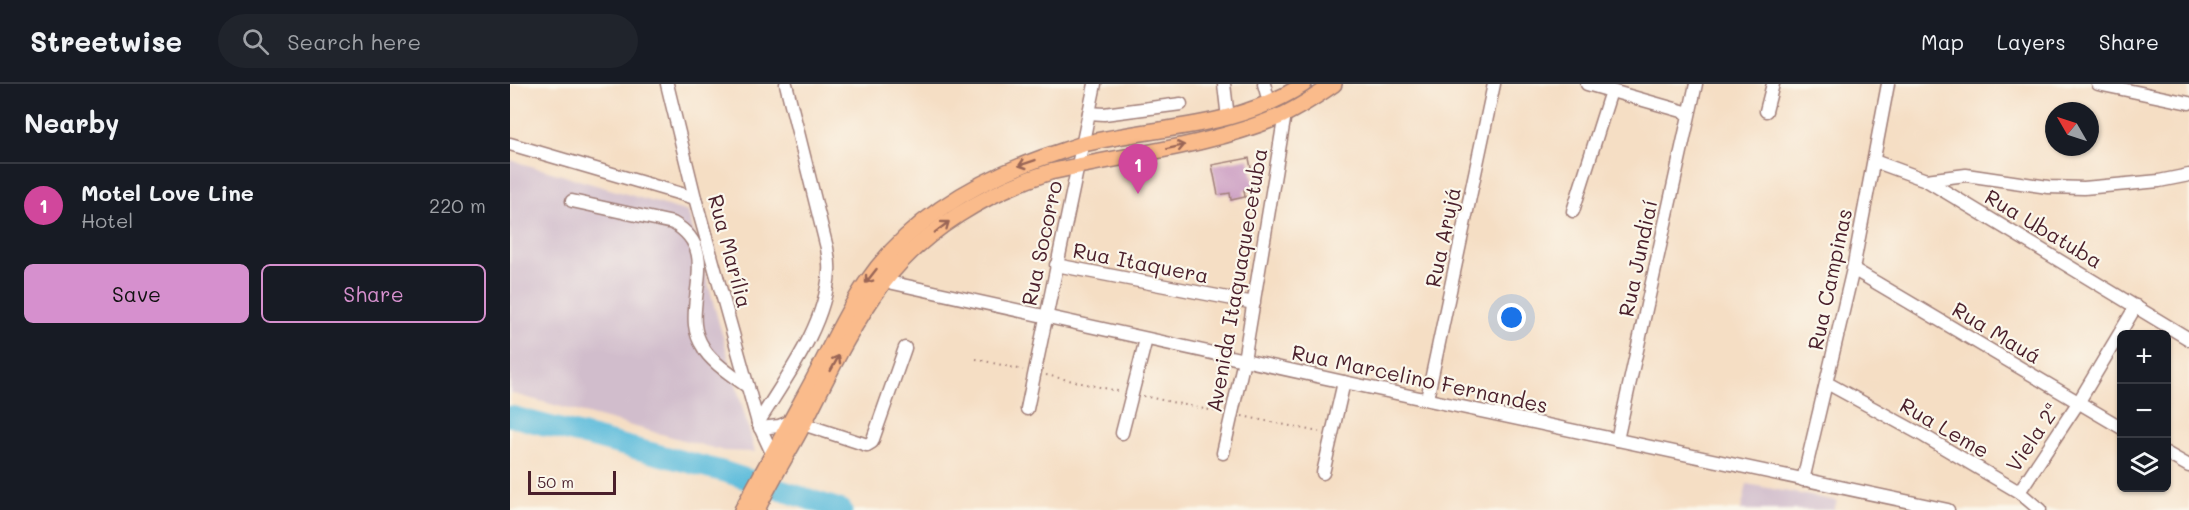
<!DOCTYPE html>
<meta charset="utf-8">
<style>
:root{--surface:#171b24;--page:#20242c;--text:#f1f3f6;--muted:#9ea1a6;--line:#363941;--accent:#d690ce}
body{margin:0;font-family:Mali,sans-serif;background:var(--page);color:var(--text)}
.controls{position:absolute;right:18px;bottom:18px;display:grid;overflow:hidden;border-radius:9px;box-shadow:0 2px 4px #0004}
.controls button{width:54px;height:54px;display:grid;place-items:center;padding:0;border:0;border-bottom:2px solid var(--line);background:var(--surface);color:var(--text);font:30px sans-serif}
.compass{position:absolute;left:1535px;top:18px;width:54px;height:54px;border-radius:50%;background:var(--surface);box-shadow:0 2px 4px #0004;rotate:309deg}
.scale{position:absolute;left:18px;bottom:15px;width:88px;box-sizing:border-box;padding-left:6px;border:3px solid #4a1f2b;border-top:0;font-size:16px;line-height:21px;white-space:nowrap;color:#4a1f2b;-webkit-text-stroke:4px #fbf7ec;paint-order:stroke}
.you{position:absolute;left:1002px;top:234px;width:21px;height:21px;margin:-15px;border:4px solid #fff;border-radius:50%;background:#1a73e8;box-shadow:0 0 0 9px #1a73e833}
.badge{display:grid;place-items:center;width:39px;height:39px;border-radius:50%;background:var(--accent);color:#fff;font-size:20px;font-weight:700}
.pin{position:absolute;translate:-50% -50px;filter:drop-shadow(0 2px 3px #0008)}
.pin::after{content:'';position:absolute;top:32px;width:21px;height:18px;background:inherit;clip-path:polygon(0 0,100% 0,50% 100%)}
.list{margin:0;padding:0;list-style:none}
h2{display:flex;justify-content:space-between;align-items:center;height:78px;margin:0;padding:0 24px;font-size:26px}
h2 small{font-size:20px;font-weight:400;color:var(--muted)}
.list li{display:grid;grid-template-columns:39px 1fr auto;gap:18px;align-items:center;box-sizing:border-box;height:84px;padding:0 24px;border-top:2px solid var(--line)}
.list b{display:block;font-size:22px;white-space:nowrap}
.list p{margin:0;font-size:20px;white-space:nowrap;color:var(--muted)}
.list em{font-size:20px;font-style:normal;color:var(--muted)}
.actions{display:flex;gap:12px;padding:18px 24px}
.actions a{flex:1;padding:14px 0;border:2px solid var(--accent);border-radius:9px;text-align:center;font-size:21px;color:var(--accent)}
.actions .main{background:var(--accent);color:#111}
.icon{flex:none;width:33px;height:33px;fill:none;stroke:currentColor;stroke-width:2;stroke-linecap:round;stroke-linejoin:round}
.map{position:relative;flex:none;width:1679px;height:426px;overflow:hidden}
header{display:flex;align-items:center;gap:36px;box-sizing:border-box;height:84px;padding:0 30px;background:var(--surface);border-bottom:2px solid var(--line)}
header strong{font-size:28px}
nav{display:flex;gap:33px;margin-inline-start:auto;font-size:21px}
.search{width:420px;height:54px;background:var(--page);display:flex;align-items:center;gap:15px;box-sizing:border-box;padding:0 21px;border-radius:33px;color:var(--muted);font-size:22px}
main{display:flex}
aside{flex:1;background:var(--surface)}
.map>svg:first-child{display:block}
</style>
<header>
<strong>Streetwise</strong>
<div class="search"><svg class="icon" aria-label="search" viewBox="0 0 24 24"><circle cx="10" cy="10" r="6"/><path d="M15 15l6 6"/></svg>Search here</div>
<nav><a>Map</a><a>Layers</a><a>Share</a></nav>
</header>
<main>
<aside>
<h2>Nearby<small></small></h2>
<ul class="list">
<li><span class="badge" style="background:#d1479c">1</span><div><b>Motel Love Line</b><p>Hotel</p></div><em>220 m</em></li>
</ul>
<div class="actions"><a class="main">Save</a><a>Share</a></div>
</aside>
<div class="map">
<svg width="1679" height="426" viewBox="0 0 1679 426">
<rect width="100%" height="100%" fill="#fbf7ec"/>
<filter id="ink" filterUnits="userSpaceOnUse"><feTurbulence type="fractalNoise" baseFrequency=".0167" numOctaves="2"/><feDisplacementMap in="SourceGraphic" scale="12" xChannelSelector="R" yChannelSelector="G"/><feConvolveMatrix kernelMatrix="1 2 1 2 8 2 1 2 1" color-interpolation-filters="sRGB"/></filter>
<filter id="wash" filterUnits="userSpaceOnUse"><feTurbulence type="fractalNoise" baseFrequency=".008" numOctaves="4" result="noise"/><feDisplacementMap in="SourceGraphic" scale="24" xChannelSelector="R" yChannelSelector="G"/><feGaussianBlur stdDeviation="1.35" result="paint"/><feColorMatrix in="noise" values="0 0 0 0 0 0 0 0 0 0 0 0 0 0 0 0 0 1.4 0 .05"/><feComposite in="paint" operator="in"/></filter>
<g filter="url(#wash)">
<rect width="100%" height="100%" fill="#f5dec4"/>
<g fill="#d1bdcc">
<polygon points="0,76 178,128 245,368 214,367 0,309"/>
<polygon points="1237,400 1327,417 1324,426 1231,426"/>
</g>
<g fill="none" stroke-linecap="round" stroke-linejoin="round">
<polyline stroke="#5dbcdb" stroke-width="21" points="0,332 215,388 332,426"/>
</g>
<g id="blocks">
<polygon fill="#c896bf" points="739,74 745,104 734,106 735,113 721,116 720,109 708,111 702,81"/>
</g>
</g>
<g filter="url(#ink)">
<use href="#blocks" fill-opacity="0" stroke="#a07e78" stroke-width="1.5"/>
<g fill="none" stroke-linecap="round" stroke-linejoin="round">
<g stroke="#a07e78" stroke-width="15">
<g id="minor">
<polyline points="157,0 185,114 248,339 262,369"/>
<polyline points="714,0 718,34"/>
<polyline points="754,0 759,18"/>
<polyline points="1077,0 1179,29"/>
<polyline points="1588,0 1679,19"/>
<polyline points="1256,27 1263,0"/>
<polyline points="579,29 594,30 671,20"/>
<polyline points="0,60 185,114"/>
<polyline points="1364,77 1416,96 1679,255"/>
<polyline points="1416,96 1456,91 1538,103 1574,104 1649,97 1679,91"/>
<path d="M62,117L163,139C207,164 181,205 185,241C186,249 189,257 193,263C199,277 226,294 238,303"/>
<polyline points="1063,127 1101,7"/>
<polyline points="546,181 744,219"/>
<polyline points="1343,185 1612,344"/>
<polyline points="374,197 834,298 1438,426"/>
<polyline points="1317,299 1414,352 1509,408 1530,426"/>
<polyline points="917,315 984,0"/>
<polyline points="517,325 585,0"/>
<path d="M248,339C276,293 315,243 319,188C320,180 318,172 317,164L276,0"/>
<polyline points="293,340 357,361 362,358 395,264"/>
<polyline points="250,344 269,342 279,338"/>
<polyline points="612,349 636,255"/>
<polyline points="1107,356 1186,0"/>
<polyline points="713,369 734,276 775,30"/>
<polyline points="1656,369 1679,382"/>
<polyline points="813,389 834,298"/>
<polyline points="1293,396 1343,185 1378,0"/>
<polyline points="1509,408 1568,319 1626,222"/>
</g>
</g>
<g stroke="#a07e78" stroke-width="18">
<g id="major">
<path d="M232,426C253,387 274,349 295,311C316,274 332,234 356,199C399,136 464,98 534,73C547,69 560,64 573,60C651,41 723,46 794,0"/>
<path d="M247,426C261,395 280,367 295,337C317,293 344,237 374,198C414,145 478,108 540,88C618,70 699,63 773,31C790,23 808,11 824,0"/>
</g>
</g>
<g stroke="#a07e78" stroke-width="2" stroke-dasharray="1.5 4.5" stroke-linecap="butt">
<polyline points="466,275 513,286"/>
<polyline points="536,291 612,308"/>
<polyline points="633,312 709,328"/>
<polyline points="732,332 809,348"/>
</g>
<use href="#minor" stroke="#fff" stroke-width="12"/>
<use href="#major" stroke="#fabb8b" stroke-width="15"/>
</g>
<defs><path id="oneway-shaft" d="M-6 0H5M1.5-3L5.5 0L1.5 3" fill="none" stroke-width="1.6" stroke-linecap="round" stroke-linejoin="round" transform="scale(1.5)"/></defs>
<g stroke="#996556">
<use href="#oneway-shaft" transform="translate(666 63) rotate(-12)"/>
<use href="#oneway-shaft" transform="translate(517 79) rotate(161)"/>
<use href="#oneway-shaft" transform="translate(432 143) rotate(-37)"/>
<use href="#oneway-shaft" transform="translate(361 192) rotate(128)"/>
<use href="#oneway-shaft" transform="translate(325 279) rotate(-61)"/>
</g>
</g>
<g text-anchor="middle" dominant-baseline="central" stroke-width="4.5" stroke-linejoin="round" paint-order="stroke">
<g font-size="21" fill="#4a1f2b" stroke="#fbf7ec">
<text transform="translate(1534 144) rotate(31)">Rua Ubatuba</text>
<text transform="translate(932 153) rotate(-78)">Rua Arujá</text>
<text transform="translate(531 159) rotate(-78)">Rua Socorro</text>
<text transform="translate(221 167) rotate(75)">Rua Marília</text>
<text transform="translate(1127 174) rotate(-78)">Rua Jundiaí</text>
<text transform="translate(631 178) rotate(11)">Rua Itaquera</text>
<text transform="translate(1319 195) rotate(-78)">Rua Campinas</text>
<text transform="translate(726 196) rotate(-80)">Avenida Itaquaquecetuba</text>
<text transform="translate(1487 248) rotate(31)">Rua Mauá</text>
<text transform="translate(910 294) rotate(12)">Rua Marcelino Fernandes</text>
<text transform="translate(1435 343) rotate(30)">Rua Leme</text>
<text transform="translate(1522 353) rotate(-56)">Viela 2ª</text>
</g>
</g>
</svg>
<div class="controls">
<button>+</button>
<button>−</button>
<button><svg class="icon" aria-label="layers" viewBox="0 0 24 24"><path d="M12 4l9 5-9 5-9-5zM3 14l9 5 9-5"/></svg></button>
</div>
<svg class="compass" viewBox="-18 -18 36 36"><path d="M0-13l5 13h-10z" fill="#e53935"/><path d="M0 13l5-13h-10z" fill="#9ea1a6"/></svg>
<div class="scale">50 m</div>
<div class="you"></div>
<div class="pin badge" style="left:628px;top:110px;background:#d1479c">1</div>
</div>
</main>
